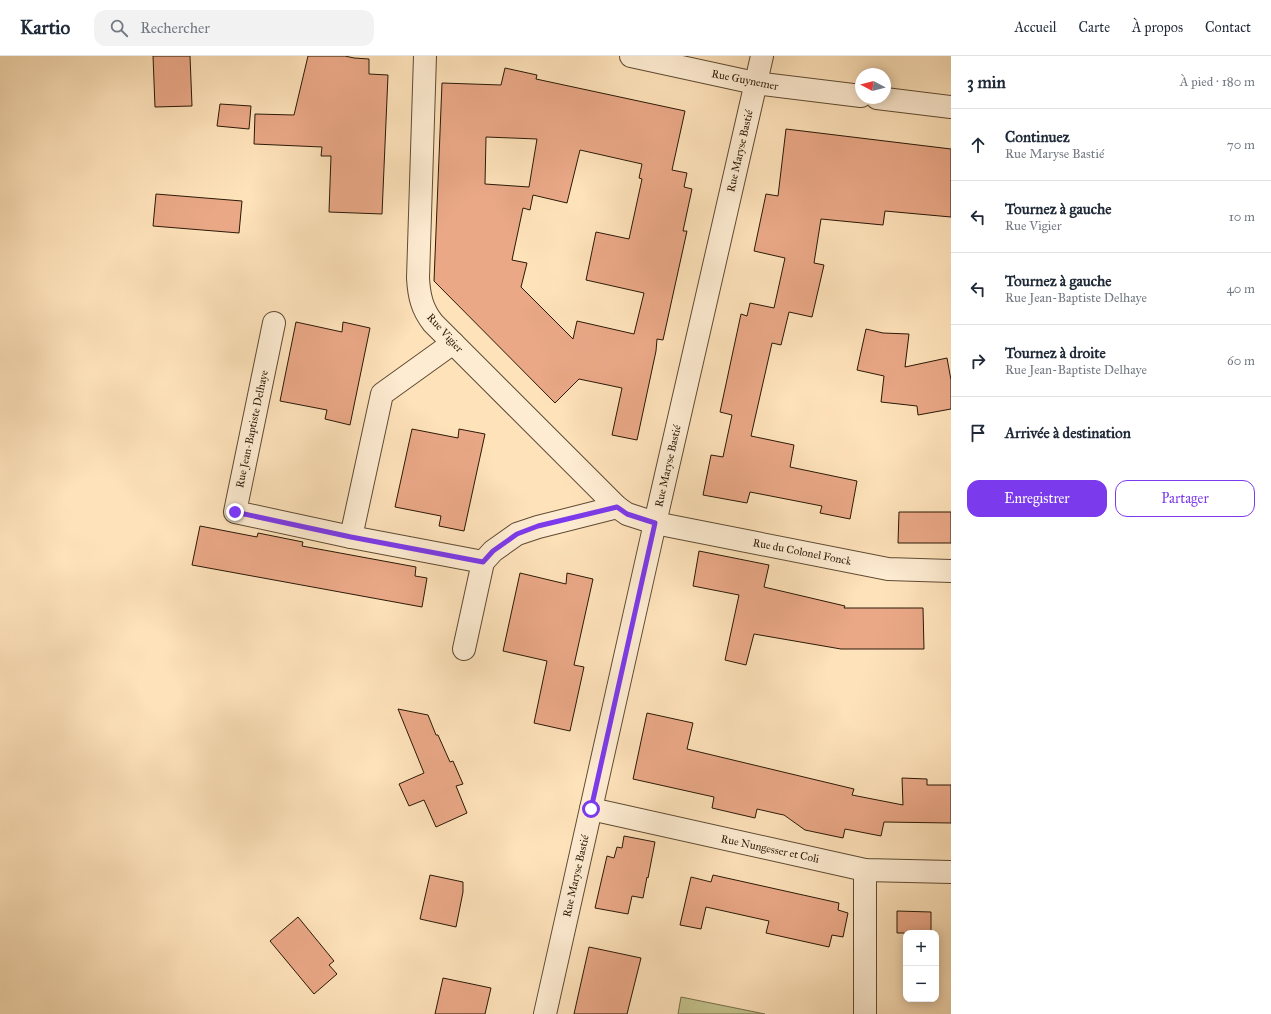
<!DOCTYPE html>
<html lang="fr">
<meta charset="utf-8">
<style>
:root{--surface:#fff;--page:#f2f2f3;--text:#1f2937;--muted:#747a83;--line:#e0e1e3;--accent:#7c3aed}
body{margin:0;font-family:"IM FELL Great Primer",serif;background:var(--page);color:var(--text)}
.controls{position:absolute;right:12px;bottom:12px;display:grid;overflow:hidden;border-radius:8px;box-shadow:0 2px 10px #0003}
.controls button{width:36px;height:36px;display:grid;place-items:center;padding:0;border:0;border-bottom:1px solid var(--line);background:var(--surface);color:var(--text);font:20px sans-serif}
.compass{position:absolute;left:855px;top:12px;width:36px;height:36px;border-radius:50%;background:var(--surface);box-shadow:0 2px 10px #0003;rotate:277deg}
.stop{position:absolute;width:12px;height:12px;margin:-9px;border:3px solid #7c3aed;border-radius:50%;background:#fff}
.stop.end{background:#7c3aed;border-color:#fff;box-shadow:0 1px 4px #0008}
.list{margin:0;padding:0;list-style:none}
h2{display:flex;justify-content:space-between;align-items:center;height:52px;margin:0;padding:0 16px;font-size:17px}
h2 small{font-size:13px;font-weight:400;color:var(--muted)}
.list li{display:grid;grid-template-columns:26px 1fr auto;gap:12px;align-items:center;box-sizing:border-box;height:72px;padding:0 16px;border-top:1px solid var(--line)}
.list b{display:block;font-size:15px;white-space:nowrap}
.list p{margin:0;font-size:13px;white-space:nowrap;color:var(--muted)}
.list em{font-size:13px;font-style:normal;color:var(--muted)}
.actions{display:flex;gap:8px;padding:12px 16px}
.actions a{flex:1;padding:9px 0;border:1px solid var(--accent);border-radius:12px;text-align:center;font-size:14px;color:var(--accent)}
.actions .main{background:var(--accent);color:#fff}
.icon{flex:none;width:22px;height:22px;fill:none;stroke:currentColor;stroke-width:2;stroke-linecap:round;stroke-linejoin:round}
.map{position:relative;flex:none;width:951px;height:958px;overflow:hidden}
header{display:flex;align-items:center;gap:24px;box-sizing:border-box;height:56px;padding:0 20px;background:var(--surface);border-bottom:1px solid var(--line)}
header strong{font-size:19px}
nav{display:flex;gap:22px;margin-inline-start:auto;font-size:14px}
.search{width:280px;height:36px;background:var(--page);display:flex;align-items:center;gap:10px;box-sizing:border-box;padding:0 14px;border-radius:12px;color:var(--muted);font-size:15px}
main{display:flex}
aside{flex:1;background:var(--surface)}
.map>svg:first-child{display:block}
</style>
<header>
<strong>Kartio</strong>
<div class="search"><svg class="icon" aria-label="search" viewBox="0 0 24 24"><circle cx="10" cy="10" r="6"/><path d="M15 15l6 6"/></svg>Rechercher</div>
<nav><a>Accueil</a><a>Carte</a><a>À propos</a><a>Contact</a></nav>
</header>
<main>
<div class="map">
<svg width="951" height="958" viewBox="0 0 951 958">
<rect width="100%" height="100%" fill="#fee2ba"/>
<filter id="stains"><feTurbulence type="fractalNoise" baseFrequency=".005" numOctaves="4"/><feColorMatrix values="0 0 0 0 .2 0 0 0 0 .09 0 0 0 0 .02 0 0 0 .5 -.17"/></filter>
<radialGradient id="worn" r=".72"><stop offset=".6" stop-color="#630" stop-opacity="0"/><stop offset="1" stop-color="#630" stop-opacity=".3"/></radialGradient>
<polygon fill="#c3c28d" stroke="#766e4a" points="681,941 765,958 678,958"/>
<g fill="#eaa887" stroke="#2a1906" fill-rule="evenodd">
<polygon points="153,0 190,0 192,50 155,51"/>
<polygon points="308,0 345,0 354,2 369,3 369,18 388,19 382,158 329,156 331,100 321,100 322,91 254,88 255,58 294,59"/>
<path d="M505,12L537,19L536,23L685,55L672,114L687,117L684,131L692,133L683,175H687L663,284L657,283L656,295L637,384L612,379L622,332L579,323L555,347L434,225L442,27L501,29ZM486,81L537,83L529,131L485,128ZM580,94L642,108L639,122L642,123L629,183L596,176L586,224L644,237L634,278L577,265L573,283L521,231L527,207L512,204L523,152L530,154L533,139L567,147Z"/>
<polygon points="220,48 251,50 249,73 217,70"/>
<polygon points="786,73 951,93 951,161 885,155 883,169 821,163 814,207 824,209 812,261 789,256 781,289 772,287 751,380 794,389 790,411 857,425 850,463 820,457 822,450 750,436 747,447 703,439 711,399 723,401 732,359 720,356 741,258 747,260 750,247 774,252 785,202 754,195 766,138 778,140"/>
<polygon points="156,138 242,145 239,177 153,170"/>
<polygon points="296,266 342,276 343,266 370,272 350,369 325,363 327,354 280,345"/>
<polygon points="866,273 883,277 909,278 905,311 947,302 951,324 951,353 918,359 917,350 881,346 884,320 857,314"/>
<polygon points="412,373 458,382 459,373 485,378 464,475 439,470 441,460 395,451"/>
<polygon points="899,456 951,456 951,487 898,487"/>
<polygon points="200,470 257,481 258,477 303,486 302,490 416,511 415,520 427,522 422,551 192,509"/>
<polygon points="699,495 769,509 764,531 845,550 844,552 923,552 924,593 841,593 754,578 746,609 725,604 739,539 693,530"/>
<polygon points="520,517 566,528 567,517 593,523 574,609 584,611 570,675 534,667 547,605 503,595"/>
<polygon points="398,653 428,659 436,679 438,679 450,706 453,705 463,728 456,730 467,757 436,771 424,744 409,750 399,728 424,717"/>
<polygon points="647,657 693,667 687,693 854,733 852,739 903,749 902,722 927,723 927,729 951,729 951,767 884,766 881,780 845,773 843,782 805,774 784,759 779,758 757,753 755,762 712,752 714,741 633,723"/>
<polygon points="624,780 655,786 648,822 647,821 643,842 632,840 628,858 595,852 607,800 614,802 617,791 622,792"/>
<polygon points="430,819 463,826 463,836 456,871 420,863"/>
<polygon points="713,819 839,847 838,854 848,857 843,881 832,879 829,891 766,877 769,865 706,851 701,873 680,869 691,821 711,826"/>
<polygon points="897,855 931,856 931,877 897,877"/>
<polygon points="298,861 334,905 329,909 337,918 314,938 270,885"/>
<polygon points="589,891 641,902 627,958 574,958"/>
<polygon points="443,922 491,932 485,958 435,958"/>
</g>
<g fill="none" stroke-linecap="round" stroke-linejoin="round">
<g stroke="#5f4b33" stroke-width="24">
<g id="minor">
<path d="M425,0L418,222C419,240 422,253 433,267L617,451L627,458L655,467L888,513L951,515"/>
<polyline points="631,0 755,27 861,40"/>
<polyline points="877,42 951,51"/>
<polyline points="274,267 235,456 351,481 483,506 464,593"/>
<polyline points="351,481 382,338 453,287"/>
<polyline points="483,506 493,495 517,478 538,471 617,451"/>
<polyline points="591,753 865,814 951,816"/>
<polyline points="545,958 655,467 762,0"/>
<polyline points="865,958 865,814"/>
</g>
</g>
<use href="#minor" stroke="#feecd2" stroke-width="22"/>
</g>
<g fill="none" stroke-linecap="round" stroke-linejoin="round">
<polyline stroke="#7c3aed" stroke-width="5" points="235,456 351,481 483,506 493,495 517,478 538,470 617,451 627,458 655,467 591,753"/>
</g>
<g text-anchor="middle" dominant-baseline="central" stroke-width="3.5" stroke-linejoin="round" paint-order="stroke">
<g font-size="11" fill="#2a1906" stroke="#feecd2">
<text transform="translate(745 24) rotate(11)">Rue Guynemer</text>
<text transform="translate(740 95) rotate(-77)">Rue Maryse Bastié</text>
<text transform="translate(445 277) rotate(48)">Rue Vigier</text>
<text transform="translate(252 373) rotate(-78)">Rue Jean-Baptiste Delhaye</text>
<text transform="translate(668 410) rotate(-77)">Rue Maryse Bastié</text>
<text transform="translate(802 496) rotate(11)">Rue du Colonel Fonck</text>
<text transform="translate(770 793) rotate(12)">Rue Nungesser et Coli</text>
<text transform="translate(576 820) rotate(-77)">Rue Maryse Bastié</text>
</g>
</g>
<rect width="100%" height="100%" filter="url(#stains)"/>
<rect width="100%" height="100%" fill="url(#worn)"/>
</svg>
<div class="controls">
<button>+</button>
<button>−</button>
</div>
<svg class="compass" viewBox="-18 -18 36 36"><path d="M0-13l5 13h-10z" fill="#e53935"/><path d="M0 13l5-13h-10z" fill="#747a83"/></svg>
<div class="stop" style="left:591px;top:753px"></div>
<div class="stop end" style="left:235px;top:456px"></div>
</div>
<aside>
<h2>3 min<small>À pied · 180 m</small></h2>
<ul class="list">
<li><svg class="icon" aria-label="ahead" viewBox="0 0 24 24"><path d="M12 20V5M6 11l6-6 6 6"/></svg><div><b>Continuez</b><p>Rue Maryse Bastié</p></div><em>70 m</em></li>
<li><svg class="icon" aria-label="left" viewBox="0 0 24 24"><path d="M17 20v-9H6M10 6l-5 5 5 5"/></svg><div><b>Tournez à gauche</b><p>Rue Vigier</p></div><em>10 m</em></li>
<li><svg class="icon" aria-label="left" viewBox="0 0 24 24"><path d="M17 20v-9H6M10 6l-5 5 5 5"/></svg><div><b>Tournez à gauche</b><p>Rue Jean-Baptiste Delhaye</p></div><em>40 m</em></li>
<li><svg class="icon" aria-label="right" viewBox="0 0 24 24"><path d="M7 20v-9h11M14 6l5 5-5 5"/></svg><div><b>Tournez à droite</b><p>Rue Jean-Baptiste Delhaye</p></div><em>60 m</em></li>
<li><svg class="icon" aria-label="arrive" viewBox="0 0 24 24"><path d="M6 21V4h12l-3 4 3 4H6"/></svg><div><b>Arrivée à destination</b></div></li>
</ul>
<div class="actions"><a class="main">Enregistrer</a><a>Partager</a></div>
</aside>
</main>
